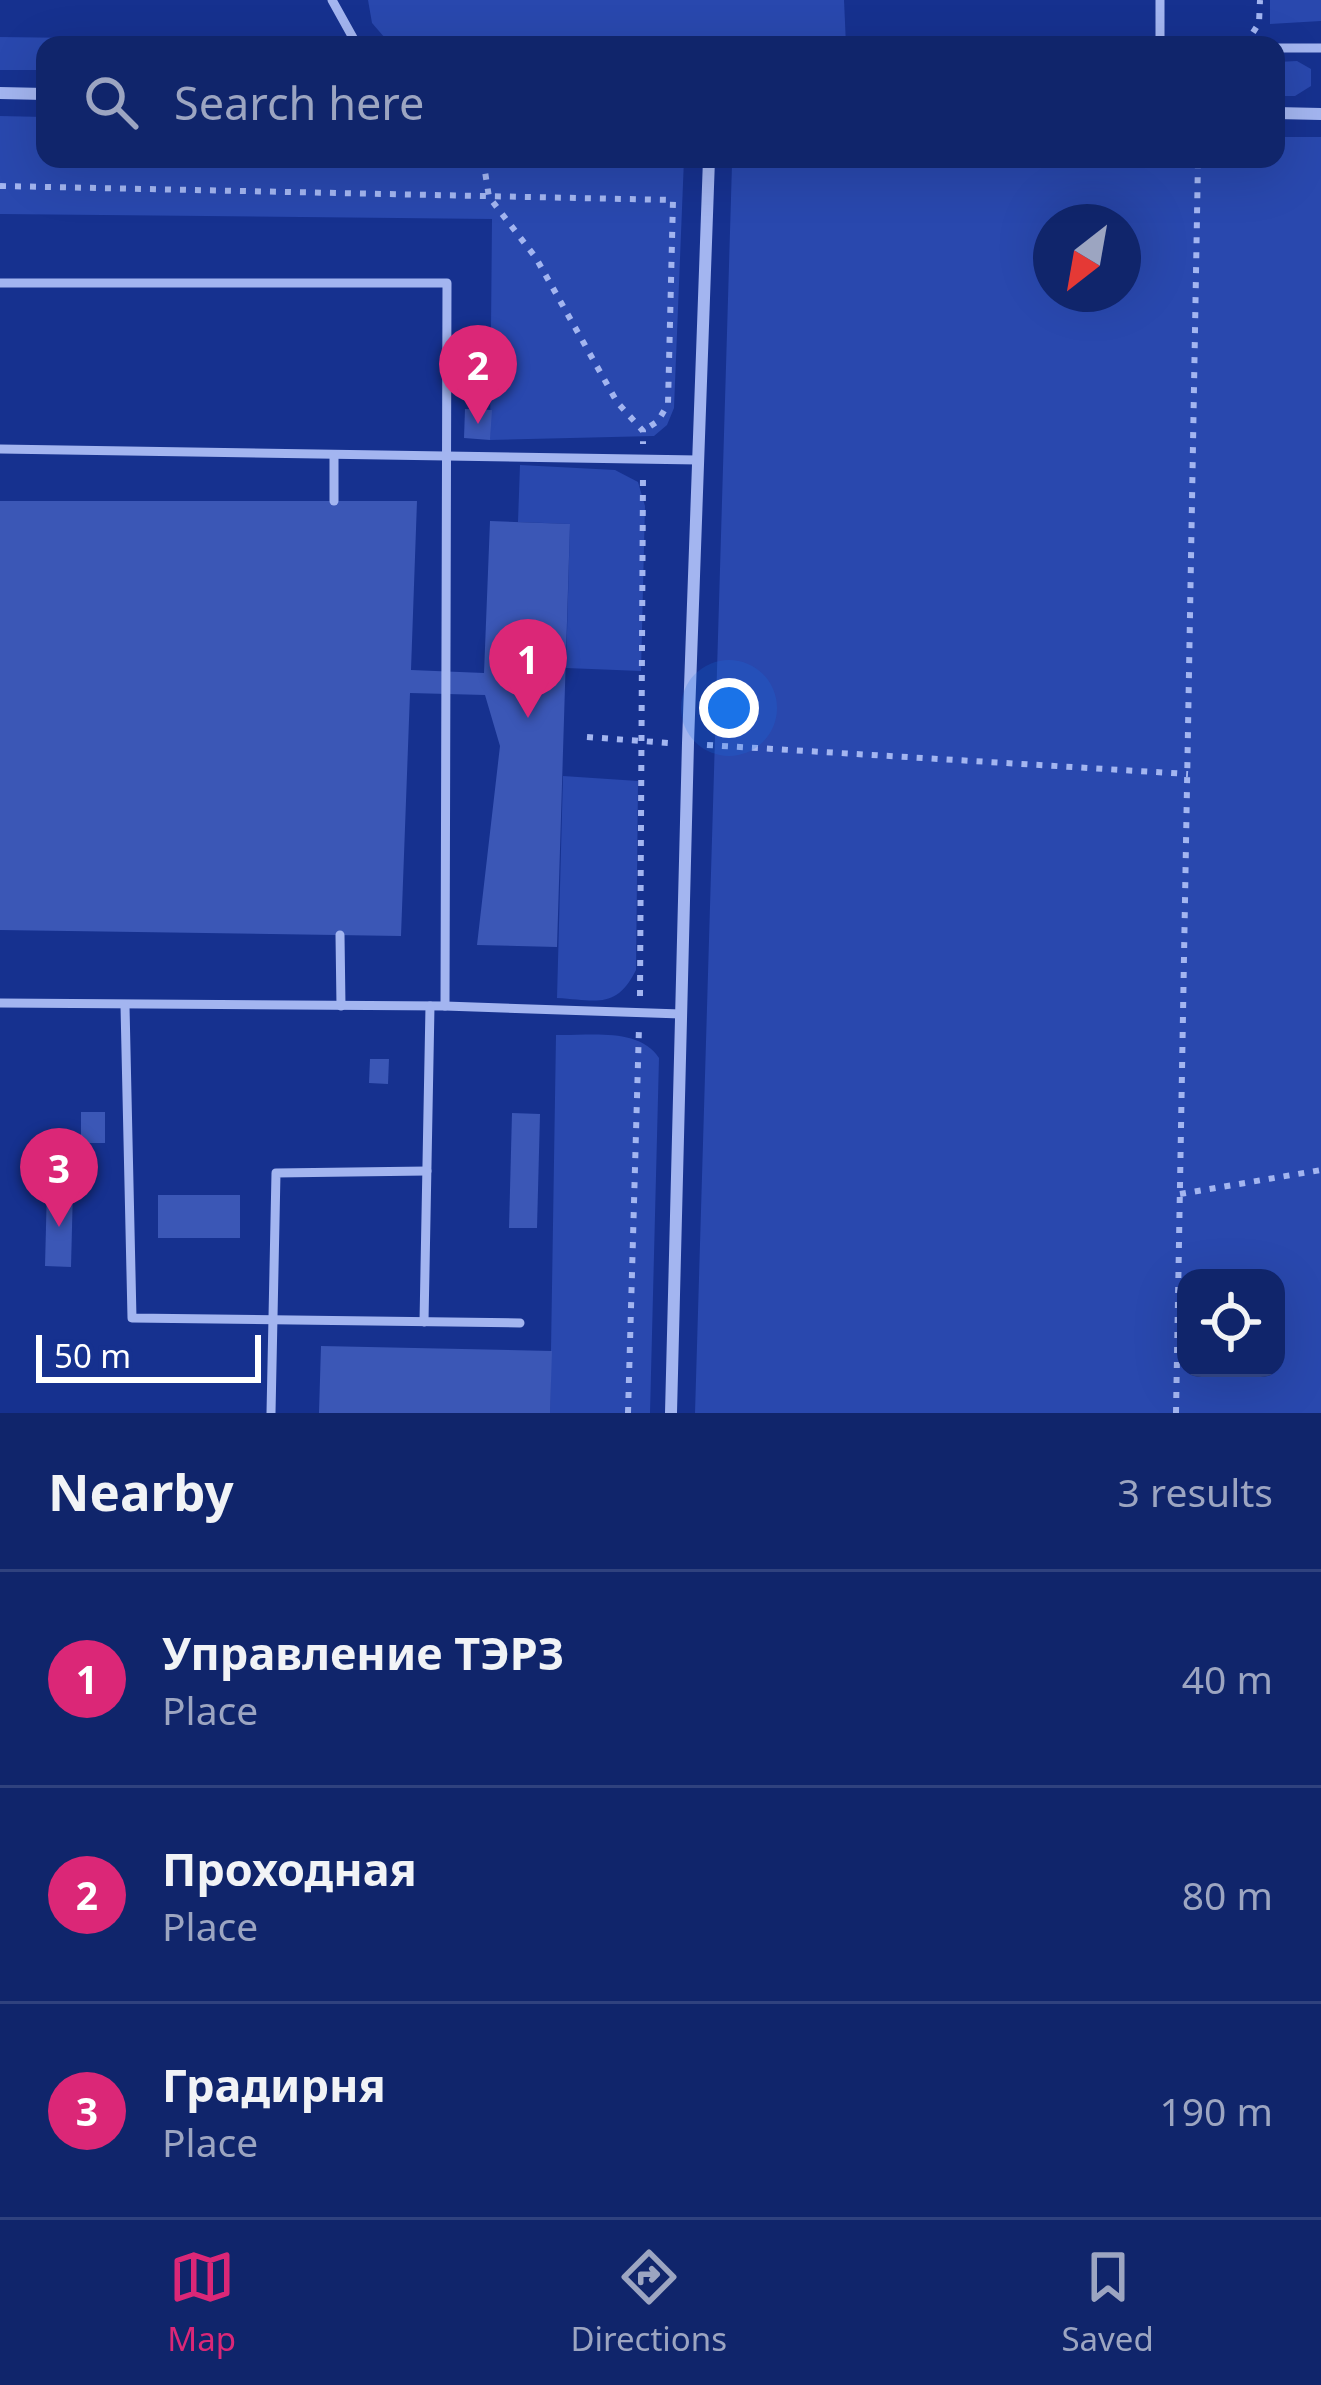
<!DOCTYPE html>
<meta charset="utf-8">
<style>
:root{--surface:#10256b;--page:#1e3173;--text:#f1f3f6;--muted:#9ca5c1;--line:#30427e;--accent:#db2777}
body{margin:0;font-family:"Noto Sans",sans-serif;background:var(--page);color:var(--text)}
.controls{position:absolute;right:36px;bottom:36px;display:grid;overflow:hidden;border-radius:24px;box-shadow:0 12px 48px #0002}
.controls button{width:108px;height:108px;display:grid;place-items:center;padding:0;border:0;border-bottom:3px solid var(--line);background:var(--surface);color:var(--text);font:60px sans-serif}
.compass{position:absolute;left:1033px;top:204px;width:108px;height:108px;border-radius:50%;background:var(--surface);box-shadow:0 12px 48px #0002;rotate:211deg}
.scale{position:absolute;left:36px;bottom:30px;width:225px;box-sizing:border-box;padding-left:12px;border:6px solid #fff;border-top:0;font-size:33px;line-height:42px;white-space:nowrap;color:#fff;-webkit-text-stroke:9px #16318f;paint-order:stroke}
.you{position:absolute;left:729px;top:708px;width:42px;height:42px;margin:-30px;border:9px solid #fff;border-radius:50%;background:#1a73e8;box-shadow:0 0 0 18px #1a73e833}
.badge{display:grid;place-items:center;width:78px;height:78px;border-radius:50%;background:var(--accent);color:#fff;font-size:39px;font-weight:700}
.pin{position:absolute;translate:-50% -99px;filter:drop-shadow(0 3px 6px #0008)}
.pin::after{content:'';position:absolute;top:63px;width:42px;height:36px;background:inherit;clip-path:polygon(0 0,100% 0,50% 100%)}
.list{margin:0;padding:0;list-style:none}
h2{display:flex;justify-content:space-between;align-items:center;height:156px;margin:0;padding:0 48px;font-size:51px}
h2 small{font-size:39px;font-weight:400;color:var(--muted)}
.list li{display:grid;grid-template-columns:78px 1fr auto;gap:36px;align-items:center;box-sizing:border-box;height:216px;padding:0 48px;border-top:3px solid var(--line)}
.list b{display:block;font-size:45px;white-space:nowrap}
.list p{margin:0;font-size:39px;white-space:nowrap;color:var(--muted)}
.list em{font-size:39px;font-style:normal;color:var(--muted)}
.icon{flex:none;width:66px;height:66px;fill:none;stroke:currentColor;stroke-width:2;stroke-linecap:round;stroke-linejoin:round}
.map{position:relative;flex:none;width:1321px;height:1413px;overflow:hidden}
.search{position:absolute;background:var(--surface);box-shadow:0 12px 48px #0002;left:36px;right:36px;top:36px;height:132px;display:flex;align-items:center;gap:30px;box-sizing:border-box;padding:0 42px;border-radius:24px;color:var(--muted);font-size:45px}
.sheet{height:804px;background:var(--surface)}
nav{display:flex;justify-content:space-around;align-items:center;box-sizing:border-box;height:168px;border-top:3px solid var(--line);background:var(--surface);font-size:33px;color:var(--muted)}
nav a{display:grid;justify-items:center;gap:6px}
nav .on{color:var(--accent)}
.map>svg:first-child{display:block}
</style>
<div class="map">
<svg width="1321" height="1413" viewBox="0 0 1321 1413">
<rect width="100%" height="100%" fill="#16318f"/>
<g fill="#2948ae" fill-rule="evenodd">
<polygon points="368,0 844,0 846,45 391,45 372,23"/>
<polygon points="1270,0 1321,0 1321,21 1270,24"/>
<polygon points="0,37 311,41 322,45 45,45 45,70 0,70"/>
<polygon points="1297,61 1311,69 1311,86 1295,96 1276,96 1276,62"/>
<polygon points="0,116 45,117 45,159 684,159 674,408 667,425 654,436 490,440 492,219 0,214"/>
<path d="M1276,137H1321V1413H695L732,164L734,159H1276ZM1051,222H1123V294H1051ZM1186,1278H1276V1368H1186Z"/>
<polygon points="520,465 615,470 638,482 645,506 641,671 566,668 570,524 518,522"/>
<path d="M563,776L638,781L636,970C616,1010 596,1000 557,998Z"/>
<path d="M556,1035C589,1036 639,1027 659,1058L650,1413H550Z"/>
</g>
<g fill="#3b57b6">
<polygon points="465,409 492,410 490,440 464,438"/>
<polygon points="0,501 417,501 411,670 484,673 490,521 570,524 557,947 477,945 500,746 485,695 410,693 401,936 0,930"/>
<polygon points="370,1059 389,1059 388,1084 369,1083"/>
<rect x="81" y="1112" width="24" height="31"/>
<polygon points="512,1113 540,1114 537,1228 509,1228"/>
<polygon points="47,1187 73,1188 71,1267 45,1266"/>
<rect x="158" y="1195" width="82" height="43"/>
<polygon points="321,1346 552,1351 550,1413 319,1413"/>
</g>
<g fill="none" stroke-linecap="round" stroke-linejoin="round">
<g stroke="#a3b5f0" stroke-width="6" stroke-dasharray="6 9" stroke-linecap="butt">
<polyline points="1245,45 1259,23 1260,0"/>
<polyline points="483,159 489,197 536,258 617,402 643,431 643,444"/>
<polyline points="0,186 673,200 668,404 658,421 643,431"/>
<polyline points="587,737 669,743"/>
<polyline points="707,745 1188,774"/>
<polyline points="640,996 643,475"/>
<polyline points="1180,1194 1321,1170"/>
<polyline points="628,1413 639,1027"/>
<polyline points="1176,1413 1198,159"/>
</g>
<g stroke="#a3b5f0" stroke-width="9">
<polyline points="332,0 357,45"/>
<polyline points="1160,0 1160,45"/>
<polyline points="1276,48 1321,48"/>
<polyline points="0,283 447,283 445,1006"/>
<polyline points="0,449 698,460"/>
<polyline points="334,501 334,455"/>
<polyline points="340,935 341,1006"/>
<polyline points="0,1003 445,1006 681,1014"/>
<polyline points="125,1006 132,1318 520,1323"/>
<polyline points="424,1322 430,1006"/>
<polyline points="271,1413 276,1173 427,1171"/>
</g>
<g stroke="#a3b5f0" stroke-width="12">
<polyline points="0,93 45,94"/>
<polyline points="1276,113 1321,114"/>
<polyline points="671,1413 688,743 709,159"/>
</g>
</g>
</svg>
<div class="controls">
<button><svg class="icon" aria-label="locate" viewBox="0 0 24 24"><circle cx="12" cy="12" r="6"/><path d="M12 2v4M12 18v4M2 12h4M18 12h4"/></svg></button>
</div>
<svg class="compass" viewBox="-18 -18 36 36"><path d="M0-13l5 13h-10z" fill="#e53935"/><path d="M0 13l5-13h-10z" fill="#9ca5c1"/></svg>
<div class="scale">50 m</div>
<div class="you"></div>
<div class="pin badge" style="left:528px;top:718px">1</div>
<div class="pin badge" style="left:478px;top:424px">2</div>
<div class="pin badge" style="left:59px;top:1227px">3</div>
<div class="search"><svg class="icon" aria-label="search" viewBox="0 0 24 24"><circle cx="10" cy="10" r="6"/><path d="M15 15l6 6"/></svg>Search here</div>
</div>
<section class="sheet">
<h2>Nearby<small>3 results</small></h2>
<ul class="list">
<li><span class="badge">1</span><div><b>Управление ТЭРЗ</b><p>Place</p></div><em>40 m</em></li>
<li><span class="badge">2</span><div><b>Проходная</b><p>Place</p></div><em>80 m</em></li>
<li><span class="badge">3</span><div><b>Градирня</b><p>Place</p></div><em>190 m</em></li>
</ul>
</section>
<nav>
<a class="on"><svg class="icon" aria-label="map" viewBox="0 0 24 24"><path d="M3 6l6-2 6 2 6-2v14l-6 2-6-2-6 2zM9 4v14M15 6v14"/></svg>Map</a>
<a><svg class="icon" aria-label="directions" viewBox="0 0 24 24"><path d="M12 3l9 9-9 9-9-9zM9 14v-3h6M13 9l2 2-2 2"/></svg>Directions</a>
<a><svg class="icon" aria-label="saved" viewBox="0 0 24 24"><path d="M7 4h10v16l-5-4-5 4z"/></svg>Saved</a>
</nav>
